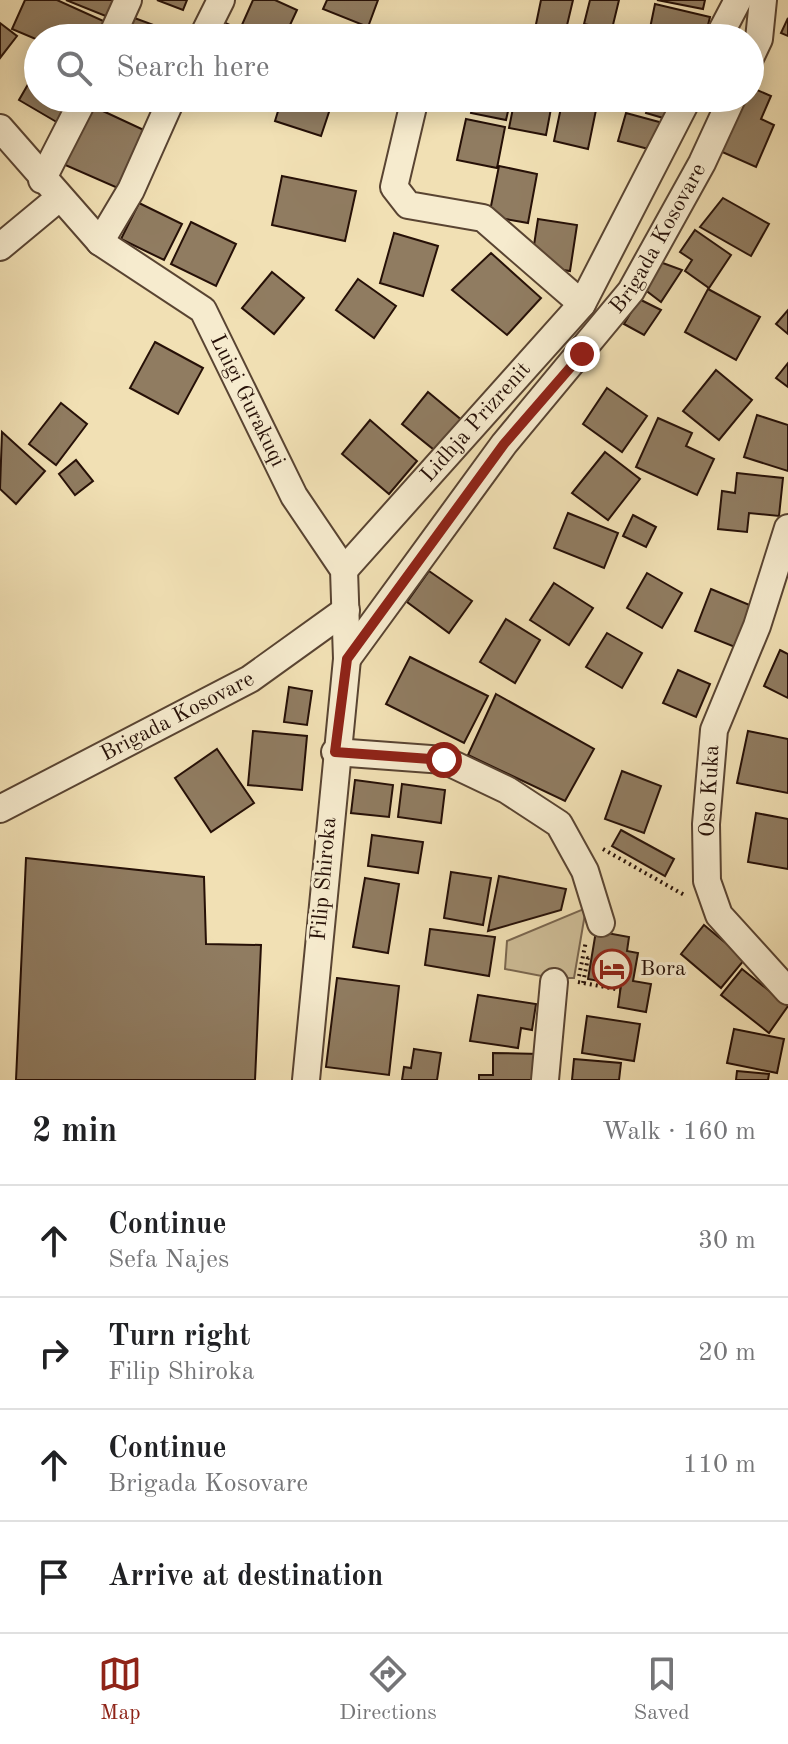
<!DOCTYPE html>
<meta charset="utf-8">
<style>
:root{--surface:#fff;--page:#f2f2f2;--text:#202124;--muted:#757577;--line:#e0e0e0;--accent:#8f2418}
body{margin:0;font-family:"Old Standard TT",serif;background:var(--page);color:var(--text)}
.stop{position:absolute;width:24px;height:24px;margin:-18px;border:6px solid #8f2418;border-radius:50%;background:#fff}
.stop.end{background:#8f2418;border-color:#fff;box-shadow:0 2px 8px #0008}
.list{margin:0;padding:0;list-style:none}
h2{display:flex;justify-content:space-between;align-items:center;height:104px;margin:0;padding:0 32px;font-size:34px}
h2 small{font-size:26px;font-weight:400;color:var(--muted)}
.list li{display:grid;grid-template-columns:52px 1fr auto;gap:24px;align-items:center;box-sizing:border-box;height:112px;padding:0 32px;border-top:2px solid var(--line)}
.list b{display:block;font-size:30px;white-space:nowrap}
.list p{margin:0;font-size:26px;white-space:nowrap;color:var(--muted)}
.list em{font-size:26px;font-style:normal;color:var(--muted)}
.icon{flex:none;width:44px;height:44px;fill:none;stroke:currentColor;stroke-width:2;stroke-linecap:round;stroke-linejoin:round}
.map{position:relative;flex:none;width:788px;height:1080px;overflow:hidden}
.search{position:absolute;background:var(--surface);box-shadow:0 4px 20px #0003;left:24px;right:24px;top:24px;height:88px;display:flex;align-items:center;gap:20px;box-sizing:border-box;padding:0 28px;border-radius:44px;color:var(--muted);font-size:30px}
.sheet{height:552px;background:var(--surface)}
nav{display:flex;justify-content:space-around;align-items:center;box-sizing:border-box;height:112px;border-top:2px solid var(--line);background:var(--surface);font-size:22px;color:var(--muted)}
nav a{display:grid;justify-items:center;gap:4px}
nav .on{color:var(--accent)}
.map>svg:first-child{display:block}
</style>
<div class="map">
<svg width="788" height="1080" viewBox="0 0 788 1080">
<rect width="100%" height="100%" fill="#f1e0b4"/>
<filter id="stains"><feTurbulence type="fractalNoise" baseFrequency=".0025" numOctaves="4"/><feColorMatrix values="0 0 0 0 .2 0 0 0 0 .09 0 0 0 0 .02 0 0 0 .5 -.17"/></filter>
<radialGradient id="worn" r=".72"><stop offset=".6" stop-color="#630" stop-opacity="0"/><stop offset="1" stop-color="#630" stop-opacity=".3"/></radialGradient>
<polygon fill="#cebd97" stroke="#7a664f" stroke-width="2" points="586,908 574,978 552,978 505,969 507,941"/>
<g fill="#907c61" stroke="#261007" stroke-width="2">
<polygon points="25,0 57,0 110,24 104,38 75,38 61,32 58,38 38,40 12,29"/>
<polygon points="66,0 127,0 118,21"/>
<polygon points="157,0 187,0 183,10"/>
<polygon points="253,0 275,0 297,10 284,38 265,38 241,27"/>
<polygon points="327,0 378,0 368,27 323,9"/>
<polygon points="541,0 573,0 564,38 534,34"/>
<polygon points="590,0 619,0 611,33 631,38 590,38 593,26 584,24"/>
<polygon points="657,0 705,0 703,9"/>
<polygon points="655,4 710,17 706,33 693,30 691,38 671,38 649,33"/>
<polygon points="129,16 170,31 168,38 121,38"/>
<polygon points="788,18 788,36 781,33"/>
<polygon points="219,20 255,37 255,38 210,38"/>
<polygon points="0,23 17,36 0,58"/>
<polygon points="442,26 481,38 439,38"/>
<polygon points="38,67 38,98 75,98 60,124 19,100"/>
<polygon points="750,87 771,96 761,119 774,125 756,167 720,151 744,98 750,98"/>
<polygon points="282,98 333,100 321,136 275,121"/>
<polygon points="474,98 511,98 506,120 471,113"/>
<polygon points="515,98 553,98 546,135 509,128"/>
<polygon points="563,98 597,105 588,149 554,141"/>
<polygon points="650,98 676,98 670,120 646,113"/>
<polygon points="90,105 146,131 120,189 63,164"/>
<polygon points="626,113 663,123 656,151 618,141"/>
<polygon points="466,119 505,127 497,168 457,160"/>
<polygon points="499,166 537,174 528,223 489,216"/>
<polygon points="282,176 356,191 345,241 272,225"/>
<polygon points="723,198 769,224 751,256 700,227"/>
<polygon points="139,203 182,224 164,260 121,239"/>
<polygon points="538,219 577,225 570,271 531,265"/>
<polygon points="191,222 236,244 216,286 171,264"/>
<polygon points="695,230 731,255 709,288 685,271 692,260 680,252"/>
<polygon points="394,233 438,246 423,296 380,283"/>
<polygon points="491,253 541,298 507,335 452,290"/>
<polygon points="660,262 682,270 661,302 644,289"/>
<polygon points="272,272 304,298 274,334 242,308"/>
<polygon points="358,279 396,306 374,338 336,310"/>
<polygon points="708,289 760,317 736,360 685,332"/>
<polygon points="639,299 661,310 644,335 624,324"/>
<polygon points="788,310 788,334 776,324"/>
<polygon points="155,342 203,368 178,414 130,388"/>
<polygon points="788,363 788,387 776,378"/>
<polygon points="716,370 752,400 719,440 683,411"/>
<polygon points="607,388 647,416 622,452 583,424"/>
<polygon points="428,392 464,422 438,453 402,424"/>
<polygon points="61,403 87,424 56,465 29,444"/>
<polygon points="757,415 788,425 788,471 744,457"/>
<polygon points="658,418 692,433 686,446 714,459 697,495 636,467"/>
<polygon points="370,420 417,461 389,494 342,454"/>
<polygon points="2,432 45,471 16,504 0,489"/>
<polygon points="605,452 640,479 608,520 572,493"/>
<polygon points="76,460 93,481 75,495 59,474"/>
<polygon points="737,473 783,478 779,516 749,513 747,532 718,529 722,491 735,493"/>
<polygon points="568,513 618,533 604,568 554,548"/>
<polygon points="633,515 656,527 646,547 623,536"/>
<polygon points="429,571 472,601 449,633 407,602"/>
<polygon points="647,573 682,593 662,628 627,608"/>
<polygon points="554,583 593,608 569,645 530,620"/>
<polygon points="711,589 752,606 735,647 695,631"/>
<polygon points="506,619 540,640 515,683 480,662"/>
<polygon points="607,633 642,653 622,688 586,667"/>
<polygon points="780,650 788,654 788,698 764,686"/>
<polygon points="410,657 488,696 464,743 386,704"/>
<polygon points="678,670 710,684 696,717 663,703"/>
<polygon points="289,687 312,691 307,725 284,722"/>
<polygon points="496,694 594,749 565,801 468,755"/>
<polygon points="253,731 307,736 302,790 248,785"/>
<polygon points="748,731 788,739 788,793 737,783"/>
<polygon points="217,749 254,803 211,832 175,778"/>
<polygon points="622,771 661,786 644,833 605,819"/>
<polygon points="355,780 393,785 389,817 351,813"/>
<polygon points="402,784 445,790 441,823 398,817"/>
<polygon points="756,813 788,819 788,869 748,862"/>
<polygon points="621,830 674,859 665,876 612,846"/>
<polygon points="372,835 423,842 418,873 368,866"/>
<polygon points="26,858 204,877 206,944 261,945 255,1080 16,1080"/>
<polygon points="451,872 491,878 483,925 444,918"/>
<polygon points="499,876 566,889 561,910 488,931"/>
<polygon points="365,878 399,884 388,953 353,947"/>
<polygon points="704,925 745,959 721,988 681,954"/>
<polygon points="430,929 495,937 489,976 425,965"/>
<polygon points="596,931 629,937 627,951 638,953 633,981 651,984 646,1012 618,1007 621,985 588,979"/>
<polygon points="742,969 788,1006 769,1033 721,995"/>
<polygon points="337,978 399,986 389,1075 326,1067"/>
<polygon points="478,995 536,1004 532,1030 521,1028 518,1048 470,1041"/>
<polygon points="587,1016 640,1024 634,1061 582,1053"/>
<polygon points="734,1029 784,1039 777,1073 727,1063"/>
<polygon points="414,1049 441,1053 437,1080 402,1080 404,1067 411,1068"/>
<polygon points="493,1053 540,1054 539,1080 479,1080 479,1075 493,1075"/>
<polygon points="574,1059 621,1063 619,1080 572,1080"/>
<polygon points="737,1071 769,1074 768,1080 736,1080"/>
</g>
<g fill="none" stroke-linecap="round" stroke-linejoin="round">
<g stroke="#594432" stroke-width="30">
<g id="minor">
<polyline points="111,38 128,0"/>
<polyline points="202,38 221,0"/>
<polyline points="718,38 738,0"/>
<polyline points="750,58 759,39 763,0"/>
<polyline points="415,98 394,187 408,205 483,218 582,304"/>
<path id="s1" d="M0,128L100,242L203,310L294,496L344,570L347,659L306,1080"/>
<polyline points="42,180 84,98"/>
<polyline points="100,242 131,190 172,98"/>
<polyline points="0,247 59,198"/>
<polyline points="788,528 757,626 714,730 706,824 707,881 719,915 788,991"/>
<path id="s2" d="M344,570L582,304L688,98"/>
<path id="s3" d="M347,659L504,444L631,291L702,163L732,98"/>
<polyline points="335,752 444,760 507,790 559,824 585,871 601,923"/>
<path id="s4" d="M0,809L250,679L346,610"/>
<polyline points="545,1080 554,982"/>
</g>
</g>
<g stroke="#261007" stroke-width="4" stroke-dasharray="2 4" stroke-linecap="butt">
<polyline points="603,849 686,896"/>
<polyline points="579,976 586,941"/>
<polyline points="578,982 621,990"/>
<polyline points="583,983 588,958 591,958"/>
</g>
<use href="#minor" stroke="#f6ebce" stroke-width="26"/>
</g>
<g fill="none" stroke-linecap="round" stroke-linejoin="round">
<polyline stroke="#8f2418" stroke-width="10" points="444,760 335,752 347,659 504,444 582,354"/>
</g>
<defs>
<g id="hotel-ring" transform="scale(2)"><circle r="9.5" fill="#f6ebce" stroke="#8f2418" stroke-width="1.5"/><path d="M-6-4.5h1.5V1H6V5H4.5V3h-9V5H-6ZM-4 0a1.8 1.8 0 1 1 3.6 0ZM.5 0V-2.5h3Q6-2.5 6 0Z" fill="#8f2418"/></g>
</defs>
<g fill-rule="evenodd">
<use href="#hotel-ring" x="612" y="969"/>
</g>
<g text-anchor="middle" dominant-baseline="central" stroke-width="6" stroke-linejoin="round" paint-order="stroke">
<g font-size="22" fill="#261007" stroke="#f6ebce">
<text stroke="none"><textPath href="#s3" startOffset="524">Brigada Kosovare</textPath></text>
<text stroke="none"><textPath href="#s1" startOffset="376">Luigi Gurakuqi</textPath></text>
<text stroke="none"><textPath href="#s2" startOffset="198">Lidhja Prizrenit</textPath></text>
<text stroke="none"><textPath href="#s4" startOffset="200">Brigada Kosovare</textPath></text>
<text transform="translate(710 791) rotate(-87)">Oso Kuka</text>
<text transform="translate(324 879) rotate(-85)">Filip Shiroka</text>
</g>
<g font-size="22" fill="#261007" stroke="#f6ebce" text-anchor="start">
<text x="640" y="969">Bora</text>
</g>
</g>
<rect width="100%" height="100%" filter="url(#stains)"/>
<rect width="100%" height="100%" fill="url(#worn)"/>
</svg>
<div class="stop" style="left:444px;top:760px"></div>
<div class="stop end" style="left:582px;top:354px"></div>
<div class="search"><svg class="icon" aria-label="search" viewBox="0 0 24 24"><circle cx="10" cy="10" r="6"/><path d="M15 15l6 6"/></svg>Search here</div>
</div>
<section class="sheet">
<h2>2 min<small>Walk · 160 m</small></h2>
<ul class="list">
<li><svg class="icon" aria-label="ahead" viewBox="0 0 24 24"><path d="M12 20V5M6 11l6-6 6 6"/></svg><div><b>Continue</b><p>Sefa Najes</p></div><em>30 m</em></li>
<li><svg class="icon" aria-label="right" viewBox="0 0 24 24"><path d="M7 20v-9h11M14 6l5 5-5 5"/></svg><div><b>Turn right</b><p>Filip Shiroka</p></div><em>20 m</em></li>
<li><svg class="icon" aria-label="ahead" viewBox="0 0 24 24"><path d="M12 20V5M6 11l6-6 6 6"/></svg><div><b>Continue</b><p>Brigada Kosovare</p></div><em>110 m</em></li>
<li><svg class="icon" aria-label="arrive" viewBox="0 0 24 24"><path d="M6 21V4h12l-3 4 3 4H6"/></svg><div><b>Arrive at destination</b></div></li>
</ul>
</section>
<nav>
<a class="on"><svg class="icon" aria-label="map" viewBox="0 0 24 24"><path d="M3 6l6-2 6 2 6-2v14l-6 2-6-2-6 2zM9 4v14M15 6v14"/></svg>Map</a>
<a><svg class="icon" aria-label="directions" viewBox="0 0 24 24"><path d="M12 3l9 9-9 9-9-9zM9 14v-3h6M13 9l2 2-2 2"/></svg>Directions</a>
<a><svg class="icon" aria-label="saved" viewBox="0 0 24 24"><path d="M7 4h10v16l-5-4-5 4z"/></svg>Saved</a>
</nav>
